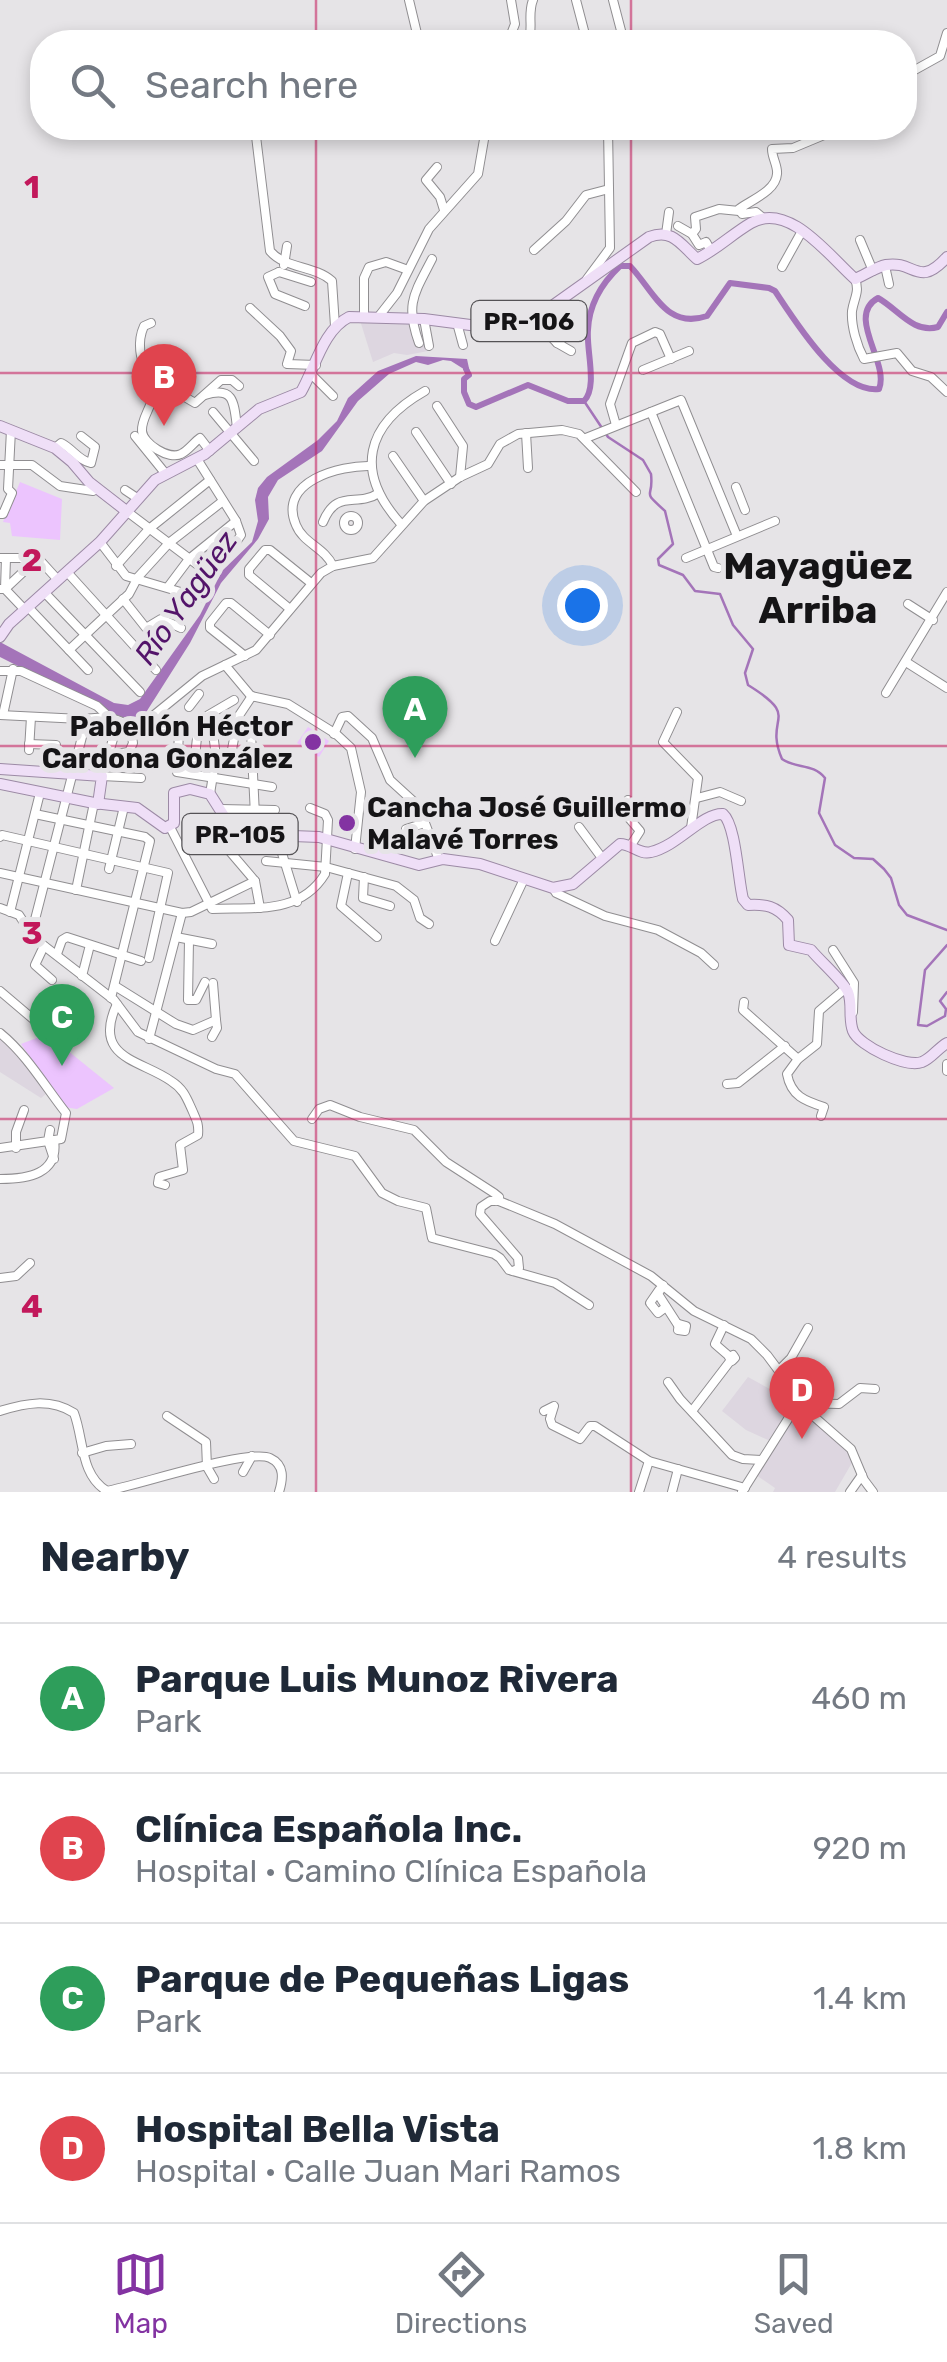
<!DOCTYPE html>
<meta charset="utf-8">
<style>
:root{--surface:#fff;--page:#f2f2f3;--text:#1f2937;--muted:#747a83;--line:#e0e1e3;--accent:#8333a2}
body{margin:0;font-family:Rubik,sans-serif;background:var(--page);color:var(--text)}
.you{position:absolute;left:582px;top:605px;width:35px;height:35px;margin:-25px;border:8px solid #fff;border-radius:50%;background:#1a73e8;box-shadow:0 0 0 15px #1a73e833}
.badge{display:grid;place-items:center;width:65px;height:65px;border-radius:50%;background:var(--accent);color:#fff;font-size:32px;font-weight:700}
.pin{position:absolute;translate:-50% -82px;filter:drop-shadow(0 2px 5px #0008)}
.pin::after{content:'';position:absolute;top:52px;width:35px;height:30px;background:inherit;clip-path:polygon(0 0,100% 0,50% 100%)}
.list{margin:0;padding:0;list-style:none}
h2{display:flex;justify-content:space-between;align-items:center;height:130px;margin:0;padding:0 40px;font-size:42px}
h2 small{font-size:32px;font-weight:400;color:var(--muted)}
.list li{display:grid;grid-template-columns:65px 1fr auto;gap:30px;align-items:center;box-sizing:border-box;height:150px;padding:0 40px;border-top:2px solid var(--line)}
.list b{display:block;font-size:38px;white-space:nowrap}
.list p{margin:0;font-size:32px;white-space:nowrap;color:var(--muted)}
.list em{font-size:32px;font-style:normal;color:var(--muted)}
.icon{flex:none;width:55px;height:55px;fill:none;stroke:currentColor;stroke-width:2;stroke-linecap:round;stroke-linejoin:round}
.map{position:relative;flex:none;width:947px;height:1492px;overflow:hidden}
.search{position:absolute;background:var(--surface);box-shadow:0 5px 15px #0003;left:30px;right:30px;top:30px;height:110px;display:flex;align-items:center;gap:25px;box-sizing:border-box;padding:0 35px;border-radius:40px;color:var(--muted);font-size:38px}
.sheet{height:730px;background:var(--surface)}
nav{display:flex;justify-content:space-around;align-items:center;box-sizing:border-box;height:140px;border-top:2px solid var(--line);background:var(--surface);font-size:28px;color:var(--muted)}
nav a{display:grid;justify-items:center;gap:5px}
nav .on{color:var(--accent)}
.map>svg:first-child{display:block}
</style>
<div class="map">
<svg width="947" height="1492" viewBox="0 0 947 1492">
<rect width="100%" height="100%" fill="#e6e4e7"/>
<g fill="#ddd6e0">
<polygon points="359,317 418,321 418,331 425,334 428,351 407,355 394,353 373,362"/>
<polygon points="0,1036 27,1063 47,1093 41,1098 0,1072"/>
<polygon points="748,1377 801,1406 851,1453 853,1461 835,1492 773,1492 775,1488 756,1475 777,1444 746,1430 722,1411"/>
</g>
<g fill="#ecc4fe">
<polygon points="20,482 62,499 60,540 12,536 10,523 3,522"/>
<polygon points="308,727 329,741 319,757 297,743"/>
<polygon points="47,1034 114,1088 77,1109 64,1107 21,1044"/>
</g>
<polygon fill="#a474b9" points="416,356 467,359 470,373 451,361 443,360 428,365 416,362 389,374 358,401 322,451 278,480 268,497 269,519 258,539 221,583 190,643 145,714 140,717 119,717 0,657 0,642 114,703 128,705 140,699 200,615 222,571 252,542 258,521 255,500 258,488 267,477 318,440 337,421 348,398 378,371"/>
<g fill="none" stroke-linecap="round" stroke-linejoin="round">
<g stroke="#a474b9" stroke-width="2.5">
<path d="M584,401L608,437L643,460L651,474C654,501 640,488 665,511L673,544L658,559L659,565L683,575L695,591L720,594L733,625L753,649L745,673L748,685C803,719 763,715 782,759C796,769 813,763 825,778L819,813L835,845L854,858L873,859L884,869L891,878L899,905L907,915L947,930"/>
<polyline points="947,945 925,970 918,1025 927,1026 945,1016 946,1009 940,1001 947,992"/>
</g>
<path stroke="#a474b9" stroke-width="6" d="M466,369L469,375L464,379V392L469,404L476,407L528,385L568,401H584C598,387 586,350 588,330C589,305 602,283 620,266H630C654,291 666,330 707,316L730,283L769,288L775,291C795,321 840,394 879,389C890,363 845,316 878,298C898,309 913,334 938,327L947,312"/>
<g stroke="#908e91" stroke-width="10">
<g id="minor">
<polyline points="409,0 419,42"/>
<polyline points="576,0 587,42"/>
<polyline points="613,0 624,42"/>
<polyline points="508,42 515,24 511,0"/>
<path d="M528,42C534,29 527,15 533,0"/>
<polyline points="904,76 940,56 947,33"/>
<path d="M255,128L270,251C285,269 314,265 332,281L335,326"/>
<polyline points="437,167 426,180 440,197 444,210"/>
<path d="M762,217L756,212L742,214L739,209C751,200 776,191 777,174C778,166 772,158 772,149L793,148L841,128"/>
<polyline points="678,226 692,234 699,245 706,242 711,251"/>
<polyline points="666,234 669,212"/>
<polyline points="692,234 696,229 695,217 719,209 739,211"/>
<polyline points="860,240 873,271"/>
<polyline points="534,250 566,221 586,195 609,189"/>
<polyline points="284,265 287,246"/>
<polyline points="885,266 889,284"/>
<polyline points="782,267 802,231"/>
<polyline points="279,272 268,277 275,294 305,306"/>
<polyline points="279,272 311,282"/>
<polyline points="587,279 610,248 608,128"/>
<path d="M855,279C860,292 854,298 852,311C851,326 857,346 864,359L897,353L912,371L931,377L947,392"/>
<polyline points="250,308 280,336 291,351 287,364 316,365"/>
<polyline points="364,315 364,278 369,267 386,262 408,270"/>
<polyline points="379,316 397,293 429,229 478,174 486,128"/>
<polyline points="424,319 429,346"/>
<polyline points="534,319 557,343 571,351"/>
<path d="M151,323L144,326C132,352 150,375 152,399C150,409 141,420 142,431C143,444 169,460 181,454C188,451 194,442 200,438L210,451"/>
<polyline points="457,323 463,345"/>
<polyline points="547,332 581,308"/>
<path d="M419,343C405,304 414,294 432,259"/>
<polyline points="557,343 578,327"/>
<polyline points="643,370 689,351"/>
<polyline points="311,374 333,396"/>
<polyline points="178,393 195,403 221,380 232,380 239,386"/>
<path d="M205,395C234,386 234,402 237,428"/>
<polyline points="437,406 463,446 460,477"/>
<polyline points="213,412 254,461"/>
<polyline points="651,412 714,567 718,568"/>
<polyline points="616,425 610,404 632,343 655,332 660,334 671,359"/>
<polyline points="416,432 451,484"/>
<polyline points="526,433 528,468"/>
<polyline points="135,436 165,473"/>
<polyline points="586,438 681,400 737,536"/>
<path d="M55,448L61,443C72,448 79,461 91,463L95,447L81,436"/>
<polyline points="393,456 424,501"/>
<polyline points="197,459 236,521 241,535 230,551 222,557"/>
<polyline points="0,465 32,465 60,486 93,491"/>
<polyline points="736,487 745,510"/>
<polyline points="125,490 137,498"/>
<polyline points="125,510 211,575"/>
<polyline points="0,514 3,514 12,493 8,489 11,430"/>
<circle cx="351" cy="523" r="7"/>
<path d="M323,522C337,488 356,508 379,493"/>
<path d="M401,524C354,472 365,425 425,391"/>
<polyline points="100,542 126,576 201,598"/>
<polyline points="0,558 38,558 58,580"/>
<polyline points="686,558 775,521"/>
<polyline points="116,566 149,529 210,480"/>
<path d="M333,566C325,548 303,543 296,525C277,481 341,465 371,466"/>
<polyline points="67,572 156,670"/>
<polyline points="168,587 189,559 236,521"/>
<polyline points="0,589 5,589 25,610"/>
<polyline points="5,589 38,558"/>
<polyline points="5,589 6,558"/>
<polyline points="44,592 140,692"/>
<polyline points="123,599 146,628 161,619 181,628"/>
<polyline points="908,604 933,620"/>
<polyline points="28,607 88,670"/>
<polyline points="290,609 249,575 249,569 265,550 270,550 311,583"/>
<polyline points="69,650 129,594 138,577 169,543 223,501"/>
<polyline points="245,656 210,628 210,623 226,603 231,603 270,635"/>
<polyline points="906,662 947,688"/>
<polyline points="225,665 251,696 288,704 336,734 351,748 361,792 355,849"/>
<polyline points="0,671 21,671 97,706 109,717"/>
<polyline points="886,693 947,592"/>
<polyline points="252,696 238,717 231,755 253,759"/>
<polyline points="189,707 199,694"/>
<polyline points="677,712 663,742 698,778 691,828"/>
<polyline points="0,715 81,719 109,717 130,725 143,724 202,676 256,650 321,573 333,566 373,558 424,501 460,477 488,464 500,444 518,434 562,430 579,434 636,492"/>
<polyline points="3,715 13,669"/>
<polyline points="143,724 183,733 209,726 251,733 256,836"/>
<polyline points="200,728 205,717 234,700"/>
<polyline points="179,733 177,772 272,787"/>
<polyline points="334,734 342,717 348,716 372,738 390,780 413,801 425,823 439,860"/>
<polyline points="113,739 102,776 141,778"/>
<polyline points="29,744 56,745"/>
<polyline points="29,750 31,717"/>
<polyline points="108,755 129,752 133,743 130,725"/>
<polyline points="253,761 276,763"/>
<polyline points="193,774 198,729"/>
<polyline points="210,794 216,756 212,726"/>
<polyline points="697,798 720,792 741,801"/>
<polyline points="628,800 628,817 640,831 631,845"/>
<polyline points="221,809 275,810"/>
<polyline points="35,814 145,837 150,841 111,998"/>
<path d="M170,827L212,909C254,907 300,915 325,874L328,820L325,814L310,808"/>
<polyline points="579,827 602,858"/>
<polyline points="406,829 425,823"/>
<polyline points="0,837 2,835 168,873 149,958"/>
<polyline points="277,837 297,902"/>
<polyline points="220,840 255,881 260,908"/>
<polyline points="266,861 326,867 396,886 414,900 420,918 429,924"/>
<polyline points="109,869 123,811"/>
<polyline points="0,873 182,913 191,912 255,881"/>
<polyline points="348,873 341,906 377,937"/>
<polyline points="364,877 363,898 390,906"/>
<polyline points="553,888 556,893 605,916 658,930 701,953 714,965"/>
<polyline points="76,890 94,803"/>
<polyline points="0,908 19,915 34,938 114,1000 138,1032 216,1069 235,1074 294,1141 355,1156 382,1193 398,1201 426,1208 432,1238 494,1254 500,1258 509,1270 555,1283 589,1305"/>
<polyline points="10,912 40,793"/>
<polyline points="31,935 83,733"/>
<polyline points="176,937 212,944"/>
<polyline points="189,940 188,1000 196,1000 205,982"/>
<polyline points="495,941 524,879"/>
<polyline points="44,946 35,965 52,980"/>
<polyline points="833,950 854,983 853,1012"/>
<polyline points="57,954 62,940 67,937 141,961"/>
<polyline points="82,976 90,945"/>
<polyline points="115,986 176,1024 193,1030 216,1020 213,983"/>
<polyline points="0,991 33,1019"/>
<polyline points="744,1002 743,1010 798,1059"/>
<path d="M117,1004C91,1059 142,1060 171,1081C184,1089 187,1099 193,1112C197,1121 199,1125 198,1135L180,1145L183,1170L159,1177L158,1183L165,1185"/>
<path d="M0,1033C27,1055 44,1085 66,1113L61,1139L48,1141L54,1159"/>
<polyline points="212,1037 217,1028 216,1020"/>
<polyline points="149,1039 182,913"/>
<polyline points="947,1064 947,1071"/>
<polyline points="727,1084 738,1083 785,1046"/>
<path d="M821,1116L824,1107C805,1101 791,1096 787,1074L798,1059L817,1044L819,1011L846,988"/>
<polyline points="312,1119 319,1109 330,1105 360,1117 414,1130 446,1162 494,1193 499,1197 496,1201"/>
<polyline points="0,1148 48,1141 50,1130"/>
<polyline points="16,1148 16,1132 24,1110"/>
<path d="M0,1179C28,1179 59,1174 54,1140"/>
<polyline points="513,1271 519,1268 518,1258 480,1214 481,1207 490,1201 499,1201 555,1224 651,1276 694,1311 751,1339 767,1355 811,1414 851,1449 864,1480 873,1492"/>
<polyline points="0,1278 16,1276 30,1263"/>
<polyline points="663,1285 658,1294 678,1325"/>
<polyline points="659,1290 650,1303 658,1313 666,1307"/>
<polygon points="679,1324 686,1326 685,1331 678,1330"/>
<polyline points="724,1325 715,1344 730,1357"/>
<polygon points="733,1355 735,1358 732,1361 729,1357"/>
<polyline points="779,1370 791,1358 808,1328"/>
<polyline points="668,1382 680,1399 732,1455 743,1459 761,1460"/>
<polyline points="802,1403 839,1404 860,1388 875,1389"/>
<path d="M0,1411C26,1403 50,1398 74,1413C84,1439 80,1475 107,1491"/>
<polyline points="544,1411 554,1406 550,1419 552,1425 580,1439 590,1426 595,1426 649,1461 745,1488"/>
<polyline points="692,1411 731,1360"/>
<polyline points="167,1416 206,1442 207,1467 214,1479"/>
<polyline points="82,1453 106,1446 131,1444"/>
<polyline points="243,1472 252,1456"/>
<path d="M106,1491C136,1486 249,1448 270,1458C285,1465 283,1479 279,1492"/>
<polyline points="639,1492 649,1461"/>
<polyline points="672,1492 678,1469"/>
<polyline points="742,1492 800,1400"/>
<polyline points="850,1492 862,1475"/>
</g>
</g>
<g stroke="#9c8aa5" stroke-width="12">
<g id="major">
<polyline points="0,426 55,448 72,462 89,482 125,510"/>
<path d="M0,637L9,624L100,542L155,480L205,454L259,409L301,392C315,368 323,330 349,317L424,319L501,329L516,327L538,316L649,237C673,228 681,245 697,259C716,250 732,234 751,223C789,201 829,256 855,279C865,275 876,267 886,265C915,260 918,289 947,257"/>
<polyline points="0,769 102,776 98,804"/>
<path d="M0,784L94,803L137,808L165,828L174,823V793L190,789L210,794L229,824L241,834L319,837L419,865L443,859L480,864L553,888L573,884L620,844C632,844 639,855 651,852C678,846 702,813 723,814C736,825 738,880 743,899L748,905C766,904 776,906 788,920L789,945L811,950C820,961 844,982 848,992C853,1004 848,1018 853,1031C859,1046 906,1068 922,1062C931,1059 938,1048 947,1043"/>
</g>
</g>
<use href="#minor" stroke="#fff" stroke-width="8"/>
<use href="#major" stroke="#efdff7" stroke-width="10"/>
</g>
<path fill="none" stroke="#c2185b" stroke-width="2.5" stroke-opacity="0.55" d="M316,0V42M631,0V42M316,128V1492M631,128V1492M0,373H947M0,746H947M0,1119H947"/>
<g fill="#8333a2" stroke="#e6e4e7" stroke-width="4">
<circle cx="313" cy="742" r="10"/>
<circle cx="347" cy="823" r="10"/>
</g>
<g text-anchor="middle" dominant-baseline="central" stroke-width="10" stroke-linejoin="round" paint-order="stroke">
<g fill="#e6e4e7" stroke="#545255" stroke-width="2.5">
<rect x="471.5" y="301" width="115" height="40" rx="8"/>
<rect x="182.5" y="814" width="115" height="40" rx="8"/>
</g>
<g font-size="25" font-weight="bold" fill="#151416">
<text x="529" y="321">PR-106</text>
<text x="240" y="834">PR-105</text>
</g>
<g font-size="28" font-weight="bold" fill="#151416" stroke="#e6e4e7" text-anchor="end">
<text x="293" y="726">Pabellón Héctor<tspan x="293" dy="32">Cardona González</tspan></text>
<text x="367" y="807" text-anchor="start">Cancha José Guillermo<tspan x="367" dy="32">Malavé Torres</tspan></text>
</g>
<g font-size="30" font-style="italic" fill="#53146a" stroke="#e6e4e7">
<text transform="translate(186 598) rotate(-55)">Río Yagüez</text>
</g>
<g font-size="38" font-weight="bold" fill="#151416" stroke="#e6e4e7">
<text x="818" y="566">Mayagüez<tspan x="818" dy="44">Arriba</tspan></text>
</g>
</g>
<g font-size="32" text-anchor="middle" font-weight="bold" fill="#c2185b" stroke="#e6e4e7" stroke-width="10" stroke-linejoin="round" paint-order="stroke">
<text x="32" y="198">1</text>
<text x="32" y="571">2</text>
<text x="32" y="944">3</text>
<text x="32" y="1317">4</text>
</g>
</svg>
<div class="you"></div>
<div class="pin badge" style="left:415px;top:758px;background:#2e9e5b">A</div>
<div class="pin badge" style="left:164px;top:426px;background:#e0444e">B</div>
<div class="pin badge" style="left:62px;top:1066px;background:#2e9e5b">C</div>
<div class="pin badge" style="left:802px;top:1439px;background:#e0444e">D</div>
<div class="search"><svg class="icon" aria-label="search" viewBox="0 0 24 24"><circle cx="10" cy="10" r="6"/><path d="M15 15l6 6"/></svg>Search here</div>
</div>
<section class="sheet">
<h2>Nearby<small>4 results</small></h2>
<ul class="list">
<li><span class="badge" style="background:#2e9e5b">A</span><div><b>Parque Luis Munoz Rivera</b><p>Park</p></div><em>460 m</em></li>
<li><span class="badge" style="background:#e0444e">B</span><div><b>Clínica Española Inc.</b><p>Hospital · Camino Clínica Española</p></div><em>920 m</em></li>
<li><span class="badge" style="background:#2e9e5b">C</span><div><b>Parque de Pequeñas Ligas</b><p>Park</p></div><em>1.4 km</em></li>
<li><span class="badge" style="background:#e0444e">D</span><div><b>Hospital Bella Vista</b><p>Hospital · Calle Juan Mari Ramos</p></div><em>1.8 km</em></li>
</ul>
</section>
<nav>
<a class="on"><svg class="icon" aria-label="map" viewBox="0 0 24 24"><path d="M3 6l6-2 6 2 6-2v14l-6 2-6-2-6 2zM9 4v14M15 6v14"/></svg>Map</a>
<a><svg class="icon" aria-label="directions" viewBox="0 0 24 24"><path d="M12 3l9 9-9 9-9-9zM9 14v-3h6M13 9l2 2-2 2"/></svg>Directions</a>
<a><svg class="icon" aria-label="saved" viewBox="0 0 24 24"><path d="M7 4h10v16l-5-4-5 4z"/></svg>Saved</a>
</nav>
